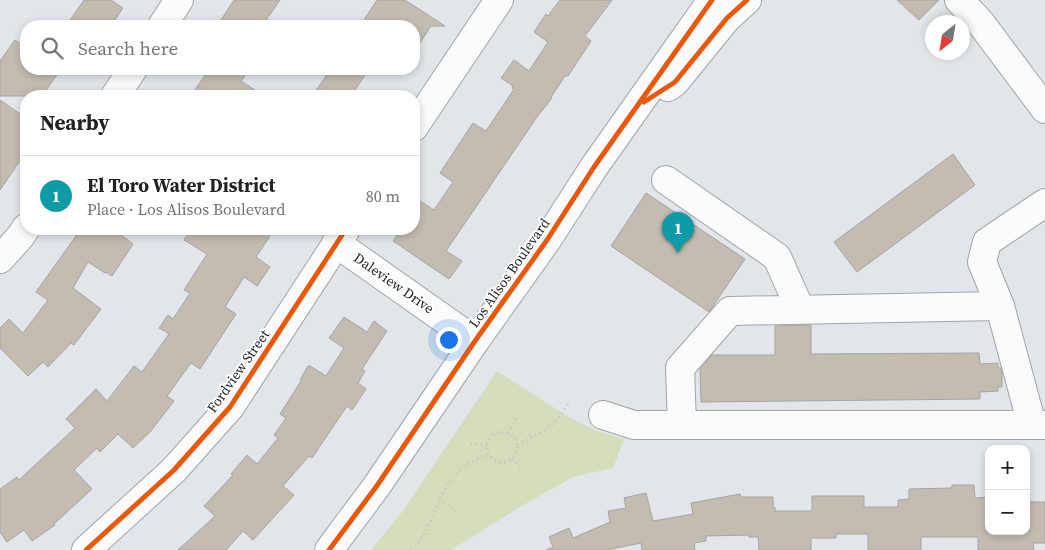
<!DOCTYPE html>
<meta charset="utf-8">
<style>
:root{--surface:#fff;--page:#f6f6f6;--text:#202124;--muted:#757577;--line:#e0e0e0;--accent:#2563eb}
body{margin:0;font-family:"Source Serif 4",serif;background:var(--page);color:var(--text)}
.controls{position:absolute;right:15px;bottom:15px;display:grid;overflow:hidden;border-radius:10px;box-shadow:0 2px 8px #0003}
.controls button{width:45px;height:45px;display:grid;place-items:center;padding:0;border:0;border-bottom:1px solid var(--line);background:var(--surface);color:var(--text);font:25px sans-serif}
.compass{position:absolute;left:925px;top:15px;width:45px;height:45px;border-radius:50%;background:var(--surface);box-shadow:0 2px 8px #0003;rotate:210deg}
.you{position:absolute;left:448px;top:339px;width:18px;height:18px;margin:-12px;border:4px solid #fff;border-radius:50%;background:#1a73e8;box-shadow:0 0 0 8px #1a73e833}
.badge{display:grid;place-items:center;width:32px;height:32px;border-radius:50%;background:var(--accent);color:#fff;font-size:16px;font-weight:700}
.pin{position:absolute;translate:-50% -41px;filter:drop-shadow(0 1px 2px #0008)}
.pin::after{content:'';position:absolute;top:26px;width:18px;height:15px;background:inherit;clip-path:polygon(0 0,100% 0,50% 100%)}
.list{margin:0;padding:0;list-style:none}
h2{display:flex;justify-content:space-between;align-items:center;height:65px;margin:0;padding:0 20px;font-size:21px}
h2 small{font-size:16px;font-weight:400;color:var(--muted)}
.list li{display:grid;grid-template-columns:32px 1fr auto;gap:15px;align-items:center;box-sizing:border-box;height:80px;padding:0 20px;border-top:1px solid var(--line)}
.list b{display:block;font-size:19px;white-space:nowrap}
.list p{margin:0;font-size:16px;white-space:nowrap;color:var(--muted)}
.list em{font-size:16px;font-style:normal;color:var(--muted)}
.icon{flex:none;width:28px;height:28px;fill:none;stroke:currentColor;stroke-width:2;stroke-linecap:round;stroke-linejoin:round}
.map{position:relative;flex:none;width:1045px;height:550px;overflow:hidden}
.search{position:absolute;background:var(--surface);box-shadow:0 2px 8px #0003;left:20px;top:20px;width:400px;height:55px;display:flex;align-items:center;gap:12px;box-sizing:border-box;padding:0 18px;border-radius:20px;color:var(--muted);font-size:19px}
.panel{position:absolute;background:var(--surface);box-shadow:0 2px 8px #0003;left:20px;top:90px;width:400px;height:145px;border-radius:20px}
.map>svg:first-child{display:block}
</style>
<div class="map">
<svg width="1045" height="550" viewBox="0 0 1045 550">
<rect width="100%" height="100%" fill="#e2e6ea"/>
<polygon fill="#d5ddba" points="497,371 570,418 597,431 624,439 613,468 573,477 520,507 451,550 371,550 402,512"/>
<g fill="#c4bcb1" stroke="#a4a5a5">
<polygon points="84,0 111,0 123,8 111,26 66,26"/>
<polygon points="234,0 280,0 262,26 230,26 221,20"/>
<polygon points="377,0 405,0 445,26 431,26 414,52 414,26 360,26"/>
<polygon points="560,0 612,0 585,36 591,41 568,76 565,76 551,97 552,98 537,117 446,251 462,261 449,279 393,241 401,229 414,229 414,210 420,201 434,210 453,182 440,173 473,123 486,131 514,89 512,88 513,86 501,78 514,60 529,71 548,42 534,32 546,14 548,16"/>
<polygon points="897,0 939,0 919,20"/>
<polygon points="15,40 26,48 26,69 61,69 42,96 0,96 0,61"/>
<polygon points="209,69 250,69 241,81 264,96 191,96"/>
<polygon points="331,69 369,69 351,96 312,96"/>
<polygon points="0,100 26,118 26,152 0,190"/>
<polygon points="953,154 975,185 857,272 834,242"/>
<polygon points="646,193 745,259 709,312 611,246"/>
<polygon points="81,229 92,229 102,235 107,229 114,229 133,244 112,276 106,272 105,273 88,262 73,288 101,309 74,345 71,343 48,367 43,362 28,376 0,348 0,328 9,319 23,333 48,300 36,292"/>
<polygon points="191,229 199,229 209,235 213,229 259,229 270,236 256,257 270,267 257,286 244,277 225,307 236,314 200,369 191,363 167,396 174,401 150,432 133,448 118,434 100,452 97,448 74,470 92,489 54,524 55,525 32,541 24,530 7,542 0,532 0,489 17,477 19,480 75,428 66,419 96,389 107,401 134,366 142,372 169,334 159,328 168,315 173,319 190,293 184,290 207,254 184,240"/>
<polygon points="344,317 367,332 374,321 387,331 362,369 365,371 358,383 366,389 352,410 347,406 312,458 309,456 283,486 294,495 253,540 243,531 226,550 178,550 215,516 204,506 233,475 231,474 247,455 257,464 278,438 274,435 286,418 280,414 301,381 301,378 308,366 310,366 326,376 344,348 329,338"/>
<polygon points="811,325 811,354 979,353 980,364 998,363 998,368 1001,368 1002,374 1002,387 998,387 998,391 980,392 980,399 701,402 700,369 712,355 775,355 775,326"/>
<polygon points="952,485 974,485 975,498 989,497 989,531 1026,531 1026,502 1045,502 1045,543 1033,543 1034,550 978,550 978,537 921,537 921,550 868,550 868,534 836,534 836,538 811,538 811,550 759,550 758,537 749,537 749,535 706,536 706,541 694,543 695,550 642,550 641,543 607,550 546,550 553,547 549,537 569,528 573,538 610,522 608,511 626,508 624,498 646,493 653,521 693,514 691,503 740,494 741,497 773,497 773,508 775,507 775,511 812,511 812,496 864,496 864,507 898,507 898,500 909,499 909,489 952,488"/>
</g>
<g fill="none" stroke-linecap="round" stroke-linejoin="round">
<g stroke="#a1a4a7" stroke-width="30">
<g id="minor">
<polyline points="959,0 980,22 1045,109"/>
<polyline points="162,26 179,0"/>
<polyline points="115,96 133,69"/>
<polyline points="414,127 499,0"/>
<polyline points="666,180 777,257 800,309"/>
<polyline points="336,243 475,341"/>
<polyline points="0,259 20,237 26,228"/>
<polyline points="1000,306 982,262 987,242 1045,203"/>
<polyline points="603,415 634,425 1045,425"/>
<polyline points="682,425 680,368 730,311 1000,306 1032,425"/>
<polyline points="86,550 174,470 230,407 346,229"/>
</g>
</g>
<g stroke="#a1a4a7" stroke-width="30">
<g id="major">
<polyline points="668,87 675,82 727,18 747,0"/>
<polyline points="329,550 376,487 475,341 547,240 594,167 712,0"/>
</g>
</g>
<g stroke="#c3c4c6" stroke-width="3" stroke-dasharray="1 4" stroke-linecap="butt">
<circle cx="502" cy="447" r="15"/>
<polyline points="508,433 516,419"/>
<polyline points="471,444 487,445"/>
<path d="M517,444C545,432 551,429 569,403"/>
<polyline points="512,459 522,469"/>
<polyline points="439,500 454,509"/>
<path d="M411,550C420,543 424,534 429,524C444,490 449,468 488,455"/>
</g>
<use href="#minor" stroke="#fbfbfc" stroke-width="28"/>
<use href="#major" stroke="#fbfbfc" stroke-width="28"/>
<g stroke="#fff" stroke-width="8">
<g id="cycleway">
<polyline points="644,102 675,82 727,18 747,0"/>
<polyline points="86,550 174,470 230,407 346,229"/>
<polyline points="329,550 376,487 475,341 547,240 594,167 712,0"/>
</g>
</g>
<use href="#cycleway" stroke="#e8590c" stroke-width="5"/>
</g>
<g text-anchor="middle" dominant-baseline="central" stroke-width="4" stroke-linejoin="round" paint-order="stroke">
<g font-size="14" fill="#212326" stroke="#fff">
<text transform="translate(509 273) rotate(-55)">Los Alisos Boulevard</text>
<text transform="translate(394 283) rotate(35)">Daleview Drive</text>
<text transform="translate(238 371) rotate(-55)">Fordview Street</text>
</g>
</g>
</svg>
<div class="controls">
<button>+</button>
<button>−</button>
</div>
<svg class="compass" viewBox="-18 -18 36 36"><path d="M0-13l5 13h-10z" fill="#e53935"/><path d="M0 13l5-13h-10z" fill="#757577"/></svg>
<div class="you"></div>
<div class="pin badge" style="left:678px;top:253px;background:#0f9aa8">1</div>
<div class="search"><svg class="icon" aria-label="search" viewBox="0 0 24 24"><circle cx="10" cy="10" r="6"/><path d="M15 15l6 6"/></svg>Search here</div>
<section class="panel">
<h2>Nearby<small></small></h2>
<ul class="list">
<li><span class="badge" style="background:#0f9aa8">1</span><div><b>El Toro Water District</b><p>Place · Los Alisos Boulevard</p></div><em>80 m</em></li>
</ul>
</section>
</div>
